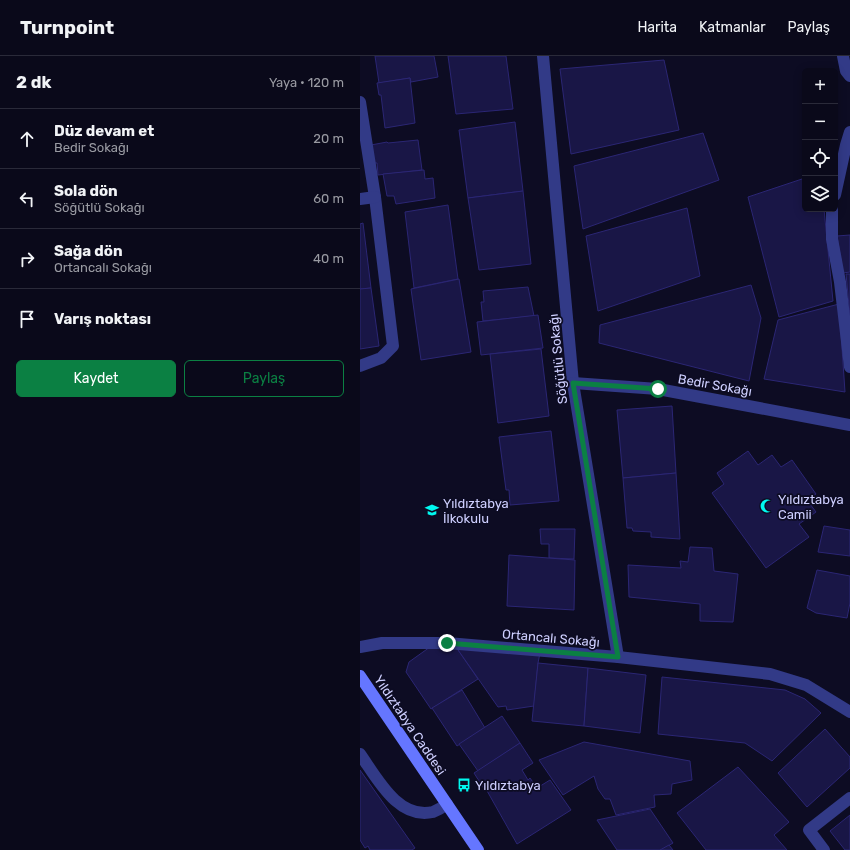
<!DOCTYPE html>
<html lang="tr">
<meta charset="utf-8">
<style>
:root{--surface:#0a091a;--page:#181727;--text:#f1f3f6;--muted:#999aa2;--line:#2a2a39;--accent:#0b8043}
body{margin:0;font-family:Rubik,sans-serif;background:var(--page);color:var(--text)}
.controls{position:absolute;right:12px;top:12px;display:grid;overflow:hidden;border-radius:6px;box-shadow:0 2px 10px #0003}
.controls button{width:36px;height:36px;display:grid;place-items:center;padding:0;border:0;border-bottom:1px solid var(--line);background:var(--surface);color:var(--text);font:20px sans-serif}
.stop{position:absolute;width:12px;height:12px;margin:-9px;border:3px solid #0b8043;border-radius:50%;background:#fff}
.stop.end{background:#0b8043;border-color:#fff;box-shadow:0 1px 4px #0008}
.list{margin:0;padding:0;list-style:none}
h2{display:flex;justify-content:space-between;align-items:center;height:52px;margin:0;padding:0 16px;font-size:17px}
h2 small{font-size:13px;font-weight:400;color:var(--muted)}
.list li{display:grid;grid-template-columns:26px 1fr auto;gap:12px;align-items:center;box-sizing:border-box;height:60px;padding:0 16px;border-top:1px solid var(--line)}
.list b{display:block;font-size:15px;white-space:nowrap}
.list p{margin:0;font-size:13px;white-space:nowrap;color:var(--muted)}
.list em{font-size:13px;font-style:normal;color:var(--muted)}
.actions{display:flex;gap:8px;padding:12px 16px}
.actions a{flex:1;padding:9px 0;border:1px solid var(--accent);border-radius:6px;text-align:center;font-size:14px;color:var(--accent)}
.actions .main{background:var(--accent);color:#fff}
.icon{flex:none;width:22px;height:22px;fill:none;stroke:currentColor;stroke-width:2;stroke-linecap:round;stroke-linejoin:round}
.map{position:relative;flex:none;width:490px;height:794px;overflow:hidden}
header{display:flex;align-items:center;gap:24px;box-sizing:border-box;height:56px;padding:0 20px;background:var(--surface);border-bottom:1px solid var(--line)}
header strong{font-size:19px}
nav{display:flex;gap:22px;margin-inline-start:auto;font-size:14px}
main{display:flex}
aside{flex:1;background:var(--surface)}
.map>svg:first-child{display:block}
</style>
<header>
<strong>Turnpoint</strong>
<nav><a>Harita</a><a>Katmanlar</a><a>Paylaş</a></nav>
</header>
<main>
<aside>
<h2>2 dk<small>Yaya · 120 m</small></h2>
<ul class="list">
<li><svg class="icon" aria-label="ahead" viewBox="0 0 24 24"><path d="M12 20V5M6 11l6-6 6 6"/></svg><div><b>Düz devam et</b><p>Bedir Sokağı</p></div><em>20 m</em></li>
<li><svg class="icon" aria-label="left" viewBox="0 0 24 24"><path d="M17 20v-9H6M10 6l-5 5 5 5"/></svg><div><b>Sola dön</b><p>Söğütlü Sokağı</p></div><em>60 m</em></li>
<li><svg class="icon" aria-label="right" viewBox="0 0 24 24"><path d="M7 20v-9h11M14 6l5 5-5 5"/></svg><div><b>Sağa dön</b><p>Ortancalı Sokağı</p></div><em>40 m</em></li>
<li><svg class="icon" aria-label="arrive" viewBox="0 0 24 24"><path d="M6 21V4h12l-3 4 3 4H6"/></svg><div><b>Varış noktası</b></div></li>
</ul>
<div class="actions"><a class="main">Kaydet</a><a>Paylaş</a></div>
</aside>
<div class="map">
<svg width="490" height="794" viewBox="0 0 490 794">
<rect width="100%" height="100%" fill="#0d0c23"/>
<g fill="#191646" stroke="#2b2674">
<polygon points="15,0 74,0 78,21 51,26 50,22 19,27"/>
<polygon points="88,0 146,0 153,53 96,58"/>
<polygon points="304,4 319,74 211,98 200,13"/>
<polygon points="50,22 55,67 25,72 21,39 19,39 17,27"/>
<polygon points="155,66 163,135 108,142 99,74"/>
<polygon points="343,77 359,124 223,173 214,110"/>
<polygon points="58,84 62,114 18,119 17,107 13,107 11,89 27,86 28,87"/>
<polygon points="64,114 65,123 73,122 75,142 36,148 34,140 27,140 23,118"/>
<polygon points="445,122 445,153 464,153 473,245 419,261 388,141"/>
<polygon points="163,135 171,208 119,214 108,142"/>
<polygon points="88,149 98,223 54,232 45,156"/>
<polygon points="327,152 340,220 238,255 226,180"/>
<polygon points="3,167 11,232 0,233 0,168"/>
<polygon points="490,179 490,216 483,217 477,180"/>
<polygon points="486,218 490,218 490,260"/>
<polygon points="99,223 111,296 61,304 51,233"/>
<polygon points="391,229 401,262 389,325 239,287 240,269"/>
<polygon points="168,231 174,260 123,265 121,246 124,246 123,235"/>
<polygon points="11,232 19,290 0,293 0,233"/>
<polygon points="479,248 485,336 404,323 418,264"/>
<polygon points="178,259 183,292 121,299 117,266"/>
<polygon points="181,293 189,360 138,367 130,298"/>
<polygon points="312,350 316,417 263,422 257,354"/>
<polygon points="191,375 199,445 150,449 149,434 146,434 139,381"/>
<polygon points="388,395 398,409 412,399 421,411 432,404 456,438 447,444 456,456 439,468 449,481 406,512 352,437 364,428 357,417"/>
<polygon points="316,417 320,483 291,481 291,476 273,475 272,472 267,472 263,422"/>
<polygon points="464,470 490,474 490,500 458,496"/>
<polygon points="180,473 215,473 214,503 189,502 189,488 181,488"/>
<polygon points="330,491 352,492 354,515 378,518 373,566 340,565 340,548 269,541 268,509 321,512 320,505 328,506"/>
<polygon points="149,499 215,504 214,554 147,550"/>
<polygon points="457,514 490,520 490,547 487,562 456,557 447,552"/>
<polygon points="70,591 96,591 118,623 71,653 46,616 49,606"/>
<polygon points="96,591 180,597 178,607 174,650 147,654 146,650 138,651"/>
<polygon points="178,607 228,612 224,670 172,665"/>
<polygon points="228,612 286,619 280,677 224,670"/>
<polygon points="302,621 425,634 445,643 461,657 412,705 385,687 298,678"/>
<polygon points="102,634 125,672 97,690 72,652"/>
<polygon points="142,660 160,687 118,715 99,688"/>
<polygon points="465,673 490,701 490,712 447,751 418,717"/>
<polygon points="224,686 330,705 332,724 312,728 311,738 294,739 295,751 256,759 250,743 245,743 238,733 234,720 203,739 179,704"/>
<polygon points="160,687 173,707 162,714 168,724 170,722 177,732 190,724 211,754 157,788 126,733 124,733 114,717"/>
<polygon points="378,711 429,766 414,779 427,794 346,794 317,757"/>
<polygon points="0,714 55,792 52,794 10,794 8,790 5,792 0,784"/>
<polygon points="290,753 313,787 301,794 257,794 237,764"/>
<polygon points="490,759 490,794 485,794 470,775"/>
<polygon points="309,789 313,794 300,794"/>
</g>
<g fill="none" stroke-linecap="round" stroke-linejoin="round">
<path stroke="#323a87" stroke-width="12" d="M0,698C17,722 38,764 73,756C78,754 83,751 87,748"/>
<g stroke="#323a87" stroke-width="12">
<polyline points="183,0 213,327 258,601"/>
<polyline points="483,0 486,15 490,20"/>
<polyline points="0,46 15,141 33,290 21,302 0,310"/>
<polyline points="475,139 486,89 490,76"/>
<polyline points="0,143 15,141"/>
<polyline points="472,153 472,183 480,226 490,311"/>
<polyline points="213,327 298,333 490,369"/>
<polyline points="0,591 22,587 87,587 258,601 410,618 446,629 490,656"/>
<polyline points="464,794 449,774 490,742"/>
</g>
<polyline stroke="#6576ff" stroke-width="12" points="0,620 118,794"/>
</g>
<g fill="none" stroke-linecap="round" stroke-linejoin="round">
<polyline stroke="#0b8043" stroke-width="5" points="87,587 258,601 213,327 298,333"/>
</g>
<defs>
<g id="mosque-bare" transform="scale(1.08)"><path d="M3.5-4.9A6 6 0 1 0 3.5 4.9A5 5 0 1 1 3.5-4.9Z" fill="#00f9f0" stroke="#0d0c23" stroke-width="2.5" paint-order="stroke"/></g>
<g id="school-bare" transform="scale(1.08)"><path d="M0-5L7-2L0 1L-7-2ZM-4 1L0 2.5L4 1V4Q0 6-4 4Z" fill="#00f9f0" stroke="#0d0c23" stroke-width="2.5" paint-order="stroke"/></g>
<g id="bus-bare" transform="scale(1.08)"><path d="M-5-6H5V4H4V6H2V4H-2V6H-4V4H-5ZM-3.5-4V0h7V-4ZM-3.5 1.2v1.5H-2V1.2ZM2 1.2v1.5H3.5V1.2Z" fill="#00f9f0" stroke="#0d0c23" stroke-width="2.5" paint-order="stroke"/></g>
</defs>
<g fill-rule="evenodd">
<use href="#mosque-bare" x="407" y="450"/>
<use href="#school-bare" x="72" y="454"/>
<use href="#bus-bare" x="104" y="729"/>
</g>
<g text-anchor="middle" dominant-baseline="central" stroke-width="3.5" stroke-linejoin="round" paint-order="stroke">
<g font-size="13" fill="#cecfff" stroke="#0d0c23">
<text transform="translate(198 303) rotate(-96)">Söğütlü Sokağı</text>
<text transform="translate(355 329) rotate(10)">Bedir Sokağı</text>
<text transform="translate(191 582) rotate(5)">Ortancalı Sokağı</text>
<text transform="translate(50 669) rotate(56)">Yıldıztabya Caddesi</text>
</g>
<g font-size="13" fill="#cecfff" stroke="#0d0c23" text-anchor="start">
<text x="418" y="443">Yıldıztabya<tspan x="418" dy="15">Camii</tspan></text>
<text x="83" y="447">Yıldıztabya<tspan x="83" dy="15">İlkokulu</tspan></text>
<text x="115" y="729">Yıldıztabya</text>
</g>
</g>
</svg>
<div class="controls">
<button>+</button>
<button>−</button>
<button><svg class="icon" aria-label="locate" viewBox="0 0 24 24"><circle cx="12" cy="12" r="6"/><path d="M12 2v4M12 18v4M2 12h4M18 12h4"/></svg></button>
<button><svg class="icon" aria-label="layers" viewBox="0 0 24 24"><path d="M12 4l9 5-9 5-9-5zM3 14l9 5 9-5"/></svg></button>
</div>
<div class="stop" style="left:298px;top:333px"></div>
<div class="stop end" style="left:87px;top:587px"></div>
</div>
</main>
